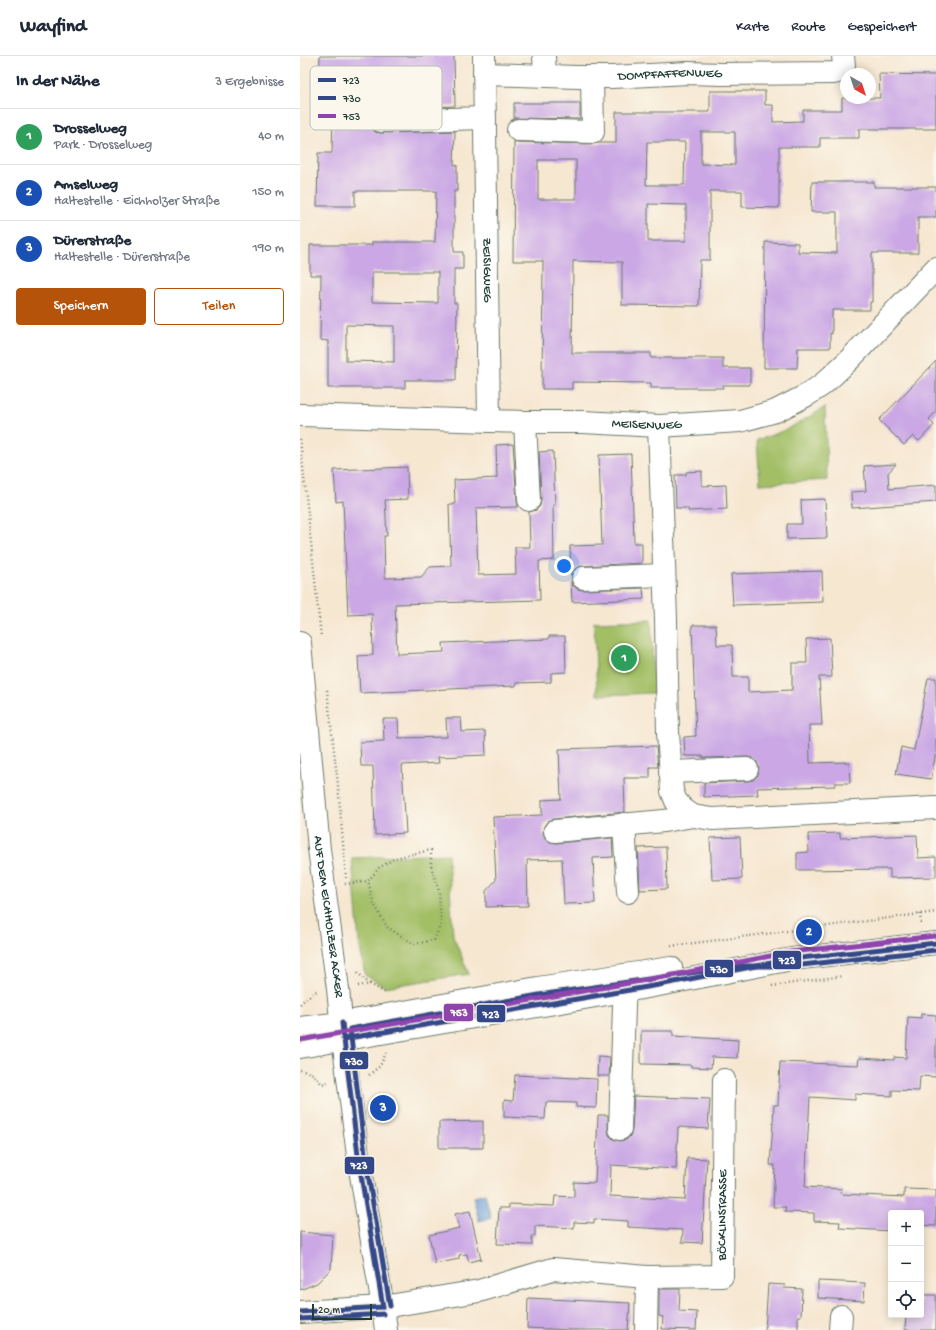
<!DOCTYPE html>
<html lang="de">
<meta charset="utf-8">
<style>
:root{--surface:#fff;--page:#f2f2f3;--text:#1f2937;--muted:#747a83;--line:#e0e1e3;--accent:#b45309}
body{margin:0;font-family:"Gochi Hand",sans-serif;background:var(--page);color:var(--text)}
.controls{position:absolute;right:12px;bottom:12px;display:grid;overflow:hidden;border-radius:4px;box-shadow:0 2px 10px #0003}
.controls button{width:36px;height:36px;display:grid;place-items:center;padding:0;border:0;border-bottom:1px solid var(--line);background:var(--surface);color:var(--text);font:20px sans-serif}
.compass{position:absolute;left:540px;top:12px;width:36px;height:36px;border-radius:50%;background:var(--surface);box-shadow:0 2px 10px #0003;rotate:141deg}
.scale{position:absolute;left:12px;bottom:10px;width:60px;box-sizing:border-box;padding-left:4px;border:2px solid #1f3d34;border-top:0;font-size:11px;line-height:14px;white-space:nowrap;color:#1f3d34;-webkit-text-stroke:3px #fbf7ec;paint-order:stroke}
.you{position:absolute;left:264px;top:510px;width:14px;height:14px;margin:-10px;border:3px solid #fff;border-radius:50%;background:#1a73e8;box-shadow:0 0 0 6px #1a73e833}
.badge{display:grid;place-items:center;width:26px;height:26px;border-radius:50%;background:var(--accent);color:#fff;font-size:13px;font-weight:700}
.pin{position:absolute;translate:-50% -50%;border:2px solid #fff;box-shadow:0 1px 4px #0006}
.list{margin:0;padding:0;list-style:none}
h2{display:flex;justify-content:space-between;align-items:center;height:52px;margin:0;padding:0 16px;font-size:17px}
h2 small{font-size:13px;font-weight:400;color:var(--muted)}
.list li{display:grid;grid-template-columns:26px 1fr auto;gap:12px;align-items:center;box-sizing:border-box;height:56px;padding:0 16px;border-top:1px solid var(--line)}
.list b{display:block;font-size:15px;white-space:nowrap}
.list p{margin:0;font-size:13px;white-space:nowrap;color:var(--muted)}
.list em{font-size:13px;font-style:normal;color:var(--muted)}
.actions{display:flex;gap:8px;padding:12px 16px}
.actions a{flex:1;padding:9px 0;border:1px solid var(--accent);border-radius:4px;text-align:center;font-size:14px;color:var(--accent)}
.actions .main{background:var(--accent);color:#fff}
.icon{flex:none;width:22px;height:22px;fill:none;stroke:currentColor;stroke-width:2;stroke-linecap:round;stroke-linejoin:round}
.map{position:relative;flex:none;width:636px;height:1274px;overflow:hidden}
header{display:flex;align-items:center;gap:24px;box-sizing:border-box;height:56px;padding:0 20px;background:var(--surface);border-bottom:1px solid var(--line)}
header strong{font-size:19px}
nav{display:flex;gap:22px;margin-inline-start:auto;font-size:14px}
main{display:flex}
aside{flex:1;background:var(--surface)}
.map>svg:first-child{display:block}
</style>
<header>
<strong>Wayfind</strong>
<nav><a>Karte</a><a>Route</a><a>Gespeichert</a></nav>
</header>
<main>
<aside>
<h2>In der Nähe<small>3 Ergebnisse</small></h2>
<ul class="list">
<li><span class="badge" style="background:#2e9e5b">1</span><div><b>Drosselweg</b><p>Park · Drosselweg</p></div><em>40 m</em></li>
<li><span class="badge" style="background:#1a4fb4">2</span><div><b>Amselweg</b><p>Haltestelle · Eichholzer Straße</p></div><em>150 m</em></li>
<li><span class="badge" style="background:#1a4fb4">3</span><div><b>Dürerstraße</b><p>Haltestelle · Dürerstraße</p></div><em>190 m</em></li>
</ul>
<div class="actions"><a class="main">Speichern</a><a>Teilen</a></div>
</aside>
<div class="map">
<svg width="636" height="1274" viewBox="0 0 636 1274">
<rect width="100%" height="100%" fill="#fbf7ec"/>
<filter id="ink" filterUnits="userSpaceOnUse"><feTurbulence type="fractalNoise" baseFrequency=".025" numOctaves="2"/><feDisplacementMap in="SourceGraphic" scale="8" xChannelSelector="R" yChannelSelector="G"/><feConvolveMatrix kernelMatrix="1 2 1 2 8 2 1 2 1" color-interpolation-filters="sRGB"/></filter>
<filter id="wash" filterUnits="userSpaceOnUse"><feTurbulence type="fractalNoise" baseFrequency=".012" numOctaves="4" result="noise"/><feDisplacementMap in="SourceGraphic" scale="16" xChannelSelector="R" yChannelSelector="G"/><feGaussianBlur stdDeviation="0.9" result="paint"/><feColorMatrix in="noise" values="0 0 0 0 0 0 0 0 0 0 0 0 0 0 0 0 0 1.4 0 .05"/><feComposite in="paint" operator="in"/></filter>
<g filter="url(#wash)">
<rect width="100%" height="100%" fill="#f6e7d1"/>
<g fill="#a3bf66" stroke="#617e4d">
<path d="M525,351L527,424L460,428L457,384C485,376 501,366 525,351Z"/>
<polygon points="351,564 354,637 297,639 294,566"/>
<polygon points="148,798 153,880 169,918 85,931 65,919 59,886 52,802"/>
</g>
<polygon fill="#6c9ed7" stroke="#466e86" points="185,1138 191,1162 179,1165 173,1141"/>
<g id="blocks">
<g fill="#cba8e5" fill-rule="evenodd">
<path d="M20,0H154L155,50L80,53L75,54L70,59L69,65L71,72L75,76L81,77L155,75L154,109H157V135H154V196H163V213H154V247H157L156,324H105V332H28V285L20,284L21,219H10V189H72V186H135L136,135H55V150H17L18,97H32L33,55H19ZM72,216H138V247L72,246ZM46,269L94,270V306L46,305Z"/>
<path d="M579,18L636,19V73H559V82H520V91H479V152L442,151V135H410V204H400L399,250L322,249V206L273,205L272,297H351V302H423V312H450V329H423V332H351V327L272,326V333H242L243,205H213L214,86L293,88L298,87H316V56H410V35H465V49H473V66L503,65V54H542V42H580ZM401,76H435V109L401,108ZM347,86H385L384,129H346ZM238,104H276V143H238ZM348,148L386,149V185H348Z"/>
<polygon points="214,47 280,47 280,63 214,62"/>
<polygon points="512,126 574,126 574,131 636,131 636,161 618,161 618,197 572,197 572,246 570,246 570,254 532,254 532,278 530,277 530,292 498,292 497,312 464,312 465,186 498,187 498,196 537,197 537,156 511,156"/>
<polygon points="636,305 636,356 629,363 634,369 619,385 613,380 604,389 579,364"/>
<polygon points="213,388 217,445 218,451 176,452 178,519 216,518 215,491 230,491 229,456 236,454 240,450 241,444 239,396 253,395 255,449 253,449 254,504 239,505 240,544 95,548 97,598 144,596 143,587 249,583 249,580 265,580 266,616 251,617 251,626 216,627 216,630 60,637 58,600 73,599 72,558 48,559 43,445 36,446 34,414 107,411 108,443 85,444 87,480 84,480 85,522 121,521 130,511 151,510 149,448 155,448 154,424 197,422 196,389"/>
<polygon points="331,398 334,487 342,487 342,507 282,510 276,512 272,516 271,520 270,490 302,489 299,399"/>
<polygon points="596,408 588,417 589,433 636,429 636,446 552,452 551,436 566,435 564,410"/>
<polygon points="402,415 402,430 426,429 427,453 388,455 388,452 376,452 375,419 386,419 386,416"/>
<polygon points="525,443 527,482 487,483 487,468 502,468 501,444"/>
<polygon points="522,515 523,546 433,549 431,518"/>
<polygon points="271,525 273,529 277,533 283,534 343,532 344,543 272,546"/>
<polygon points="392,569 416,569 417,589 432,589 433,621 448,621 448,636 492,634 492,607 507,607 506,583 530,582 532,621 519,621 522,669 509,669 510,707 549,706 550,727 535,727 535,730 457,732 458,739 404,741 404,727 448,725 453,724 458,719 459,712 457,706 452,702 447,701 403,702 403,700 385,700 384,681 396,680"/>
<polygon points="628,622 636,622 636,696 631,723 596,718 601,691 614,694"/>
<polygon points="146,662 161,662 162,676 185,675 186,699 138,701 139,707 102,709 106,777 75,779 73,710 61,710 60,686 84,685 83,663 98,663 99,682 147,681"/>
<polygon points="356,690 358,711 350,711 350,722 324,722 325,756 254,763 248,765 244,770 243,777 245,782 250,786 256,787 312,782 313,801 293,802 295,847 264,848 262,803 227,804 228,850 186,851 186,835 196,824 193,761 242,759 242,744 261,743 259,693"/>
<polygon points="540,777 540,782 617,779 618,802 636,801 636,821 590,822 590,813 497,814 497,797 509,796 508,778"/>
<polygon points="440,781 442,823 412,824 410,782"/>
<polygon points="366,791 367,833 340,834 338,792"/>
<polygon points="621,958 636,959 636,1021 620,1020 619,1035 592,1034 592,1040 555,1038 555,1044 510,1041 505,1131 542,1133 541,1138 604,1141 604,1133 636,1134 636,1170 621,1169 621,1157 591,1157 591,1175 539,1172 540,1166 514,1165 514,1157 485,1156 486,1151 473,1151 475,1109 470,1109 472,1082 474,1049 478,1049 480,1006 558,1009 559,1002 594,1004 594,1001 606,1002 608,961 621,962"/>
<polygon points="341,975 373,975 373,980 438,984 437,1002 412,1001 411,1012 391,1011 391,1009 341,1008"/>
<polygon points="298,1000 310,1001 309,1020 297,1020"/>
<polygon points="215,1019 297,1023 296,1052 276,1051 276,1047 246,1046 245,1063 204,1061 204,1044 213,1045"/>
<polygon points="334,1040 410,1043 408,1073 378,1071 376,1113 311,1109 310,1140 385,1144 387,1102 407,1103 402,1187 382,1186 383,1174 328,1171 328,1165 294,1163 294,1167 274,1166 274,1172 235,1170 235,1180 232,1180 232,1189 197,1188 199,1152 209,1152 209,1148 254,1150 255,1140 274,1141 274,1126 295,1127 298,1059 308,1059 308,1073 309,1079 313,1083 319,1085 326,1084 330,1080 332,1074"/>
<polygon points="183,1065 183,1092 139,1092 139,1066"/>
<polygon points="170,1155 181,1203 169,1206 167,1198 159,1199 159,1203 135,1208 129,1179 159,1172 155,1158"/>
<polygon points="0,1176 33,1179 31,1213 17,1227 0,1234"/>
<polygon points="518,1225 565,1227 564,1245 518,1242"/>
<polygon points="468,1228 485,1229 484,1232 502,1233 501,1260 498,1260 498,1274 465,1274"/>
<polygon points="359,1233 380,1233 379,1255 397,1256 396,1274 362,1273 363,1261 359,1260"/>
<polygon points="621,1239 636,1239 636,1274 605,1274 606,1259 621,1259"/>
<polygon points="228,1242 330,1247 328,1274 271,1274 227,1272"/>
</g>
</g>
</g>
<g filter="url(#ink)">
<use href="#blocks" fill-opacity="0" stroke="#6a786b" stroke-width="1"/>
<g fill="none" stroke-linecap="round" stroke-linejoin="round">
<g stroke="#6a786b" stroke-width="24">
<g id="minor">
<path id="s1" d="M184,0L189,365"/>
<polyline points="244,0 245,19"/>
<path id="s2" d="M184,18L277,21H312L388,17L422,18L534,17L541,15L544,9L543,0"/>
<polyline points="81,65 185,62"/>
<polyline points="218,74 293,76 292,21"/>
<path id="s3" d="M0,359L225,366H283L359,370L440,365L476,355L507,339L522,329L533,319L550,303L636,212"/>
<polyline points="225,366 229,444"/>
<polyline points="359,370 366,563 368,677 372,735 376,745 383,753 393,760 412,763 636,752"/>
<polyline points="283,522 364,519"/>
<path id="s4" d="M0,587L19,793L38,933L43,983L59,1107L83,1251L86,1274"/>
<polyline points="370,716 447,713"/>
<polyline points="324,768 328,836"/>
<polyline points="255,775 364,765 393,760"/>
<polyline points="320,1073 325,919"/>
<path id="s5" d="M0,1256L83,1251L179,1235L253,1213L347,1221L422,1220L424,1024"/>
<polyline points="346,1274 347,1221"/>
<polyline points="540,1274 541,1260"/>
</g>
</g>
<g stroke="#6a786b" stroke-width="24">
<g id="major">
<polyline points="0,972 42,967 238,932 371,912"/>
<polyline points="0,991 359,929 492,903 636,887"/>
</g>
</g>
<g stroke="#6a786b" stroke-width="2.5" stroke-dasharray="1 3" stroke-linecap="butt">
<polyline points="0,383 21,581"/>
<polyline points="27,634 38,729 46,822"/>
<polygon points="131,794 131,810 139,835 141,868 134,884 114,888 87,871 73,846 68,825 79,812 95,802"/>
<polyline points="45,828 68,825"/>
<polyline points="620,858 621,868"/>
<polyline points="371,890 636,856"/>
<polyline points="58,916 59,918 70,928"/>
<polyline points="58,930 70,928 86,937"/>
<polyline points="472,930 543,920"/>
<polyline points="0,948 14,936 17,935"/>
<polyline points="0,1014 13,1018 22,1028 29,1026"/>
<polyline points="69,1019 80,1010 86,997"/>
</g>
<use href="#minor" stroke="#fff" stroke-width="22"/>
<use href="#major" stroke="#fff" stroke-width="22"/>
<g stroke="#fbf7ec" stroke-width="8">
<g id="bus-1">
<polyline points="42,967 59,1107 83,1251"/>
<polyline points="43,983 359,929 492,903 636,887"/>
<polyline points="0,1256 83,1251"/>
</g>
</g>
<g stroke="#fbf7ec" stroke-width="8">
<g id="bus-2">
<polyline points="90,1250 66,1106 50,973 239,939 438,910 493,910 636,894"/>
<polyline points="0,1263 83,1258"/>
</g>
</g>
<g stroke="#fbf7ec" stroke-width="8">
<polyline id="bus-3" points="0,984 358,922 491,896 635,880"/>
</g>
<use href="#bus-1" stroke="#344889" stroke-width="5"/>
<use href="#bus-2" stroke="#344889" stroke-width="5"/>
<use href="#bus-3" stroke="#8e44ad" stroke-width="5"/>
</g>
</g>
<g text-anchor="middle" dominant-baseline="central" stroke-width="3.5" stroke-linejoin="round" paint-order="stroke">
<g font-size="13" fill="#1f3d34" stroke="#fbf7ec">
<text stroke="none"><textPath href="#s2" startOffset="186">DOMPFAFFENWEG</textPath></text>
<text stroke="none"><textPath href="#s1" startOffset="214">ZEISIGWEG</textPath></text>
<text stroke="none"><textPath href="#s3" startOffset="347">MEISENWEG</textPath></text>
<text stroke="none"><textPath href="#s4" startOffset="275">AUF DEM EICHHOLZER ACKER</textPath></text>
<text stroke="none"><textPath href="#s5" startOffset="488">BÖCKLINSTRASSE</textPath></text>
</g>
</g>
<rect x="10" y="10" width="132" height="64" rx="6" fill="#fbf7ec" stroke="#b9bfb5" stroke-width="1"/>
<rect x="18" y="22" width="18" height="4" fill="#344889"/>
<rect x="18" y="40" width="18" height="4" fill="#344889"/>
<rect x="18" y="58" width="18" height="4" fill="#8e44ad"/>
<g font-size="11" fill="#1f3d34">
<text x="43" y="28">723</text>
<text x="43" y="46">730</text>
<text x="43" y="64">753</text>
</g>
<g stroke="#fbf7ec" stroke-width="1.5">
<rect x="472" y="894" width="30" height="20" rx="4" fill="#344889"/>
<rect x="404" y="903" width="30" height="19" rx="4" fill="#344889"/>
<rect x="143" y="947" width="31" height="19" rx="4" fill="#8e44ad"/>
<rect x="176" y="948" width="30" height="19" rx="4" fill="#344889"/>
<rect x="39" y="995" width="30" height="19" rx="4" fill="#344889"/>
<rect x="44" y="1100" width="31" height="19" rx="4" fill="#344889"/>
</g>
<g font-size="11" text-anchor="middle" font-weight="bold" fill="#fff">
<text x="487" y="908">723</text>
<text x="419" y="917">730</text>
<text x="159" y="960">753</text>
<text x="191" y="962">723</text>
<text x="54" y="1009">730</text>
<text x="59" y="1113">723</text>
</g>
</svg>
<div class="controls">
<button>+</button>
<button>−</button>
<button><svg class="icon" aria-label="locate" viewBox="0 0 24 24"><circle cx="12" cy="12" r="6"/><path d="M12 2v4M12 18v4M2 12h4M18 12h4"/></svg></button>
</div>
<svg class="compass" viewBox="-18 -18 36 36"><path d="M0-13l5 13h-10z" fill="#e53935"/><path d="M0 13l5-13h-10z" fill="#747a83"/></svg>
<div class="scale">20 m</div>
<div class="you"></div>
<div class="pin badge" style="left:324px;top:602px;background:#2e9e5b">1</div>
<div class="pin badge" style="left:509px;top:876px;background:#1a4fb4">2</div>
<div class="pin badge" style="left:83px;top:1052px;background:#1a4fb4">3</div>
</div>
</main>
